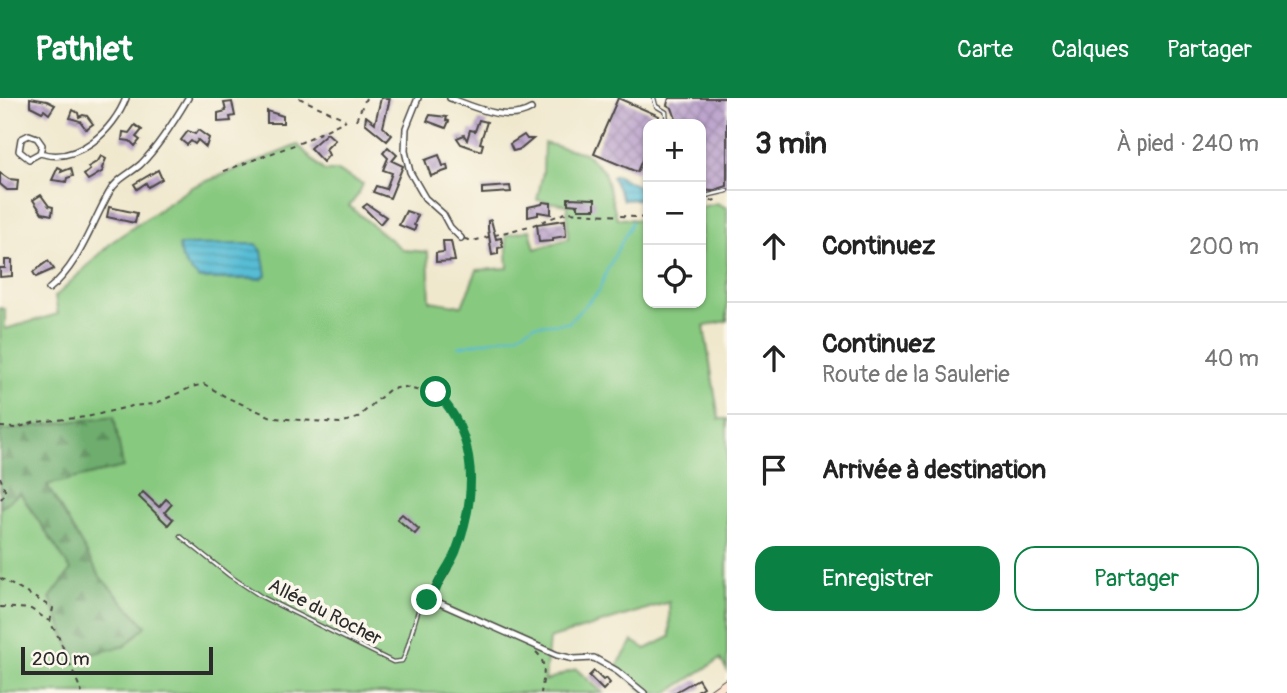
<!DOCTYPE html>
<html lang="fr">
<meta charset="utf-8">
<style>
:root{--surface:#fff;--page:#f2f2f2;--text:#222;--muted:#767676;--line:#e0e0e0;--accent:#0b8043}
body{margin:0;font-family:Pangolin,sans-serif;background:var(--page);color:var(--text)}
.controls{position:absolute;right:21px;top:21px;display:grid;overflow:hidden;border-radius:14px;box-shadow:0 2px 5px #0004}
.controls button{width:63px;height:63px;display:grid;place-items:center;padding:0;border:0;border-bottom:2px solid var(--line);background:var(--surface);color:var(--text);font:35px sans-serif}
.scale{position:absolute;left:21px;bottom:18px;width:192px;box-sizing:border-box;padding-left:7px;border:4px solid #2b2b2b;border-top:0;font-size:19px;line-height:24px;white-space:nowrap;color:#2b2b2b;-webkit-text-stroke:5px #fbf7ec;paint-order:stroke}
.stop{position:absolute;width:21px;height:21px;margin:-16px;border:5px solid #0b8043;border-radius:50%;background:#fff}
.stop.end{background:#0b8043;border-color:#fff;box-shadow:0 2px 7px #0008}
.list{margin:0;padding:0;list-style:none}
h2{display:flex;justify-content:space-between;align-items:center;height:91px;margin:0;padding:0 28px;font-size:30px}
h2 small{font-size:23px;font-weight:400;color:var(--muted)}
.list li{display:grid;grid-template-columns:46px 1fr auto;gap:21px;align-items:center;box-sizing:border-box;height:112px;padding:0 28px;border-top:2px solid var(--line)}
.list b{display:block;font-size:26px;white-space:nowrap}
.list p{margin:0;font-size:23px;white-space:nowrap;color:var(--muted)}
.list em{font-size:23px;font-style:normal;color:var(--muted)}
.actions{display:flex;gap:14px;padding:21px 28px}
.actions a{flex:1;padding:16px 0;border:2px solid var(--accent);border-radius:21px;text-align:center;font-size:24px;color:var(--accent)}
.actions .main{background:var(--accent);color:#fff}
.icon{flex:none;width:38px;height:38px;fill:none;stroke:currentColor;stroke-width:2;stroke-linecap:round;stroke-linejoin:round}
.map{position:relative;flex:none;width:727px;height:595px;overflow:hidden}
header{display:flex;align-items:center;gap:42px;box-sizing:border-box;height:98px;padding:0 35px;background:var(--accent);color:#fff}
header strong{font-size:33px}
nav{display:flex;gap:38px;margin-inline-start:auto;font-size:24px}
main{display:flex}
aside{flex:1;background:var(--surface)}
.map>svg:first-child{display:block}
</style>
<header>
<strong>Pathlet</strong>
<nav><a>Carte</a><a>Calques</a><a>Partager</a></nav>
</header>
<main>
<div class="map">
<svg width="727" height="595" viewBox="0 0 727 595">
<defs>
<pattern id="forest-firs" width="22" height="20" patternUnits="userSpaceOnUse" patternTransform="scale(1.75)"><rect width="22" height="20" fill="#6ead6e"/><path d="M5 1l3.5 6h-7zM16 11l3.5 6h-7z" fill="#5b8d5b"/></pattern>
<pattern id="water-rules" width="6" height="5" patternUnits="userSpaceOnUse" patternTransform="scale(1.75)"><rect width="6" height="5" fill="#57bdd5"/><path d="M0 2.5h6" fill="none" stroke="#489aad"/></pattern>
<pattern id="building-cross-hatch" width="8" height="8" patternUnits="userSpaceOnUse" patternTransform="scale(1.75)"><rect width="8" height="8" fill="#b79dca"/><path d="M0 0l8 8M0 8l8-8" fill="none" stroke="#9580a4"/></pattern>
</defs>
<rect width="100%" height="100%" fill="#fbf7ec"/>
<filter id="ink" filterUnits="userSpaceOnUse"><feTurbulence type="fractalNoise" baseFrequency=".0143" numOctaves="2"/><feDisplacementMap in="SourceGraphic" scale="14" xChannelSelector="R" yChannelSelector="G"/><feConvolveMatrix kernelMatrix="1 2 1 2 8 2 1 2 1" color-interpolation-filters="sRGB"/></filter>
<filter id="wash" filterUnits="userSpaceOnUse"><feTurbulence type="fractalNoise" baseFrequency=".00686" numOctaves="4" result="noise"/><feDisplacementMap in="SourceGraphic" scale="28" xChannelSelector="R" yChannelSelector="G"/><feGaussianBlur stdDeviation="1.57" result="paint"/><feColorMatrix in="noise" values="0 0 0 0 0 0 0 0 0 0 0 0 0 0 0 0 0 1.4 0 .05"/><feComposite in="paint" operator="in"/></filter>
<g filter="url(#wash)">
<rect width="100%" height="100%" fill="#f0e8cd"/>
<polygon fill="#88c980" stroke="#5a7a56" stroke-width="2" points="544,45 585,55 604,74 617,120 648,123 648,205 701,205 701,109 717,105 727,110 727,223 704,228 719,321 727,321 727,572 720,561 667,595 646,595 616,569 633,543 646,551 670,539 669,504 549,541 545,583 576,571 603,595 0,595 0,210 5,211 5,231 58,216 55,199 112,144 192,89 298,47 324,73 337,73 363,86 358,97 349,108 403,152 428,154 430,203 462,208 477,172 508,170 506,137 530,132 535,151 568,141 567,107 537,102 543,74"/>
<polygon fill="url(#forest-firs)" stroke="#4c6c4c" stroke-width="2" points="114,318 123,369 47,387 101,480 146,528 125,548 74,560 50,500 71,472 20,395 0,410 0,333"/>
<g fill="url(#water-rules)" stroke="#417480" stroke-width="2">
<polygon points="615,77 638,88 642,95 640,101 623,102 612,79"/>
<path d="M256,146L262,153L266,177L261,181H200C189,172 179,162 179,147Z"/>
</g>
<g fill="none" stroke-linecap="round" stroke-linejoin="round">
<polyline stroke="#57bdd5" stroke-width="2" points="458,249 517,237 534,227 568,225 599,193 607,172 632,124"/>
</g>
<g id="blocks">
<g fill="url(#building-cross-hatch)">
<polygon points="30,0 47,3 55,7 49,16 44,12 42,14 30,8"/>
<polygon points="381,0 390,0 383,29 392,37 387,43 365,25 366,18 375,25"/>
<polygon points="618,0 659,18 655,26 648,26 648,48 637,74 594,56"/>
<polygon points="669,0 727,0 727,88 712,93 701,92 701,26 678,26 672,10 667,7"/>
<polygon points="232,4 235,18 230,19 231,23 218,24 218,15 226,13 224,5"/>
<polygon points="73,12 78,15 79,19 83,17 87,18 93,26 86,31 80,23 70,20"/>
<polygon points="267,13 283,18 283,25 267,25"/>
<polygon points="430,17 447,19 446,22 449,23 446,30 427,23"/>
<polygon points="479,22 487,24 480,45 483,46 481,53 461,46 457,40 464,37 467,42 470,32 475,33"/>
<polygon points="135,27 142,32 136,39 140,42 135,48 130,43 122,42 123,34 129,35"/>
<polygon points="198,32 209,40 206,49 198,42 195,46 191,43 187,47 181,42 188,33 195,36"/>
<polygon points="327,35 335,42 326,51 329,57 323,64 310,50"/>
<polygon points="524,37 527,41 533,41 521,51 513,53 510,46"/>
<polygon points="388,49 397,57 392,63 403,68 390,100 373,94 376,88 386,91 392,75 383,72 388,60 383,55"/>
<polygon points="439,57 443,68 447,67 448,72 431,78 425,62"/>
<polygon points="101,58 106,61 102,70 103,73 88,82 84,77 90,72 88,69 98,63"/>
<polygon points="58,69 62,71 61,74 71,70 73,78 67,80 66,84 52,82"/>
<polygon points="158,72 162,81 148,89 146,85 137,91 134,86"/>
<polygon points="0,75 9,81 18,82 17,92 7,92 0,86"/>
<polygon points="510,88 511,94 482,96 482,90"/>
<polygon points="41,97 49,108 53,109 52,117 42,115 33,102"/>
<polygon points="568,100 595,101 595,111 578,111 578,107 568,106"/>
<polygon points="543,104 551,105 551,116 538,114 538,117 528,119 528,109 542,106"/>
<polygon points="367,106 386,119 380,126 363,109"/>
<polygon points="109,109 137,115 135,125 107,119"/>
<polygon points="406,113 418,117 414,127 416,128 414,133 399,127"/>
<polygon points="491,122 496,141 501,140 503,149 498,150 498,156 492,157 488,131 488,123"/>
<polygon points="565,122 566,138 553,140 553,143 539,144 537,126"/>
<polygon points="443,143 451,143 455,163 436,164 436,155 444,154"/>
<polygon points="5,162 12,162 12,178 0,179 0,170 5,170"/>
<polygon points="48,163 54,171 36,179 33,174"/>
<polygon points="143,394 159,409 166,401 172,406 165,414 173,421 168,427 139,399"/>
<polygon points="402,416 419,431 415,436 397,421"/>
<polygon points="594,573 603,582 606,580 610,585 603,592 589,578"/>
<polygon points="698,581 703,589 694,595 674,595"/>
</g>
</g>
</g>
<g filter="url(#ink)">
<use href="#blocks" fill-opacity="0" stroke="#494743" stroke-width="2"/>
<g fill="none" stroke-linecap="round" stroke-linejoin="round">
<g stroke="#494743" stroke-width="5">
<g id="service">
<polyline points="654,0 656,8 666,14 667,26"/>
<polyline points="701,99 727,93"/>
<polyline points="180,438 230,478 262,499 393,564 402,563 405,557 419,510 427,502 433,502"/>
</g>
</g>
<g stroke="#494743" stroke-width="8">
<g id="minor">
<polyline points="418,0 406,30 405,53 410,74 425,100 443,116 450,129 461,140"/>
<path d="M450,0C474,9 507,25 531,11"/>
<path d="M40,55L42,47L37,40L29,37L21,41L19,53L29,61L40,55C77,67 114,32 126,0"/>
<path d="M49,191C79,167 91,127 109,95C116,81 130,76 141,66C159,48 175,22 188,0"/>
<polyline points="447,471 435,491 433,502 557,557 574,561 594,560 617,573 644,595"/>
</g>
</g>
<g stroke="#494743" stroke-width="10">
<polyline id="secondary" points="713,595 727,585"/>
</g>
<g stroke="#494743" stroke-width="2" stroke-dasharray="5 5" stroke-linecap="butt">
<polyline points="299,0 345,21"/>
<polyline points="356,22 366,0"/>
<polyline points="224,73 302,44 346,22"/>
<polyline points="701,106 719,101"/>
<polyline points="465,141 473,143 533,127 568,114 648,120"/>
<path d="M0,329L16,330L36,324L87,319L132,308L154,306L192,289L204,286L226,299L274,320L340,325L357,320L390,291L405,289L416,292L436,294C483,343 476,410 449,467"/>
<polyline points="0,379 6,395 0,402"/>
<polyline points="0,480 53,510 50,524 59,540 82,595"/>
<polyline points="0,509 31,511 49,523"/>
<path d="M536,554C548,564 543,581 541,595"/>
</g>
<use href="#service" stroke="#fff" stroke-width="2.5"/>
<use href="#minor" stroke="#fff" stroke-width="5"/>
<use href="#secondary" stroke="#fde4d1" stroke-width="8"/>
</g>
</g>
<g fill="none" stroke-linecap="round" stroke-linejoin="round" filter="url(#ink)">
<path stroke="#0b8043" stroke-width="9" d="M427,502H433C436,483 449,470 456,453C477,398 479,339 436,294"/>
</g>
<g text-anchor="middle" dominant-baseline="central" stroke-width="7" stroke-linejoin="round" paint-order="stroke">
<g font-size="19" fill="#2b2b2b" stroke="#fbf7ec">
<text transform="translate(325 514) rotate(27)">Allée du Rocher</text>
</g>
</g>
</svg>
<div class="controls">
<button>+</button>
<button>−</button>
<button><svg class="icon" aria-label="locate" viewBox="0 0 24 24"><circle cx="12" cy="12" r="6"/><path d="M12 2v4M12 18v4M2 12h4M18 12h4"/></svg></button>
</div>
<div class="scale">200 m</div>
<div class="stop" style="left:436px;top:294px"></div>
<div class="stop end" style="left:427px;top:502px"></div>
</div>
<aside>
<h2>3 min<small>À pied · 240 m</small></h2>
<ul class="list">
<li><svg class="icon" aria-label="ahead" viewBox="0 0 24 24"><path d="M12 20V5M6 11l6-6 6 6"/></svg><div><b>Continuez</b></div><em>200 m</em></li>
<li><svg class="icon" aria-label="ahead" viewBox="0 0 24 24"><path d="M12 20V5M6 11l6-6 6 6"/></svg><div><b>Continuez</b><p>Route de la Saulerie</p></div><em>40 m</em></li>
<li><svg class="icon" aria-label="arrive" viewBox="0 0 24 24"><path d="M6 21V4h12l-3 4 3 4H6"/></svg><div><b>Arrivée à destination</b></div></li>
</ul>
<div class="actions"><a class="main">Enregistrer</a><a>Partager</a></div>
</aside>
</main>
